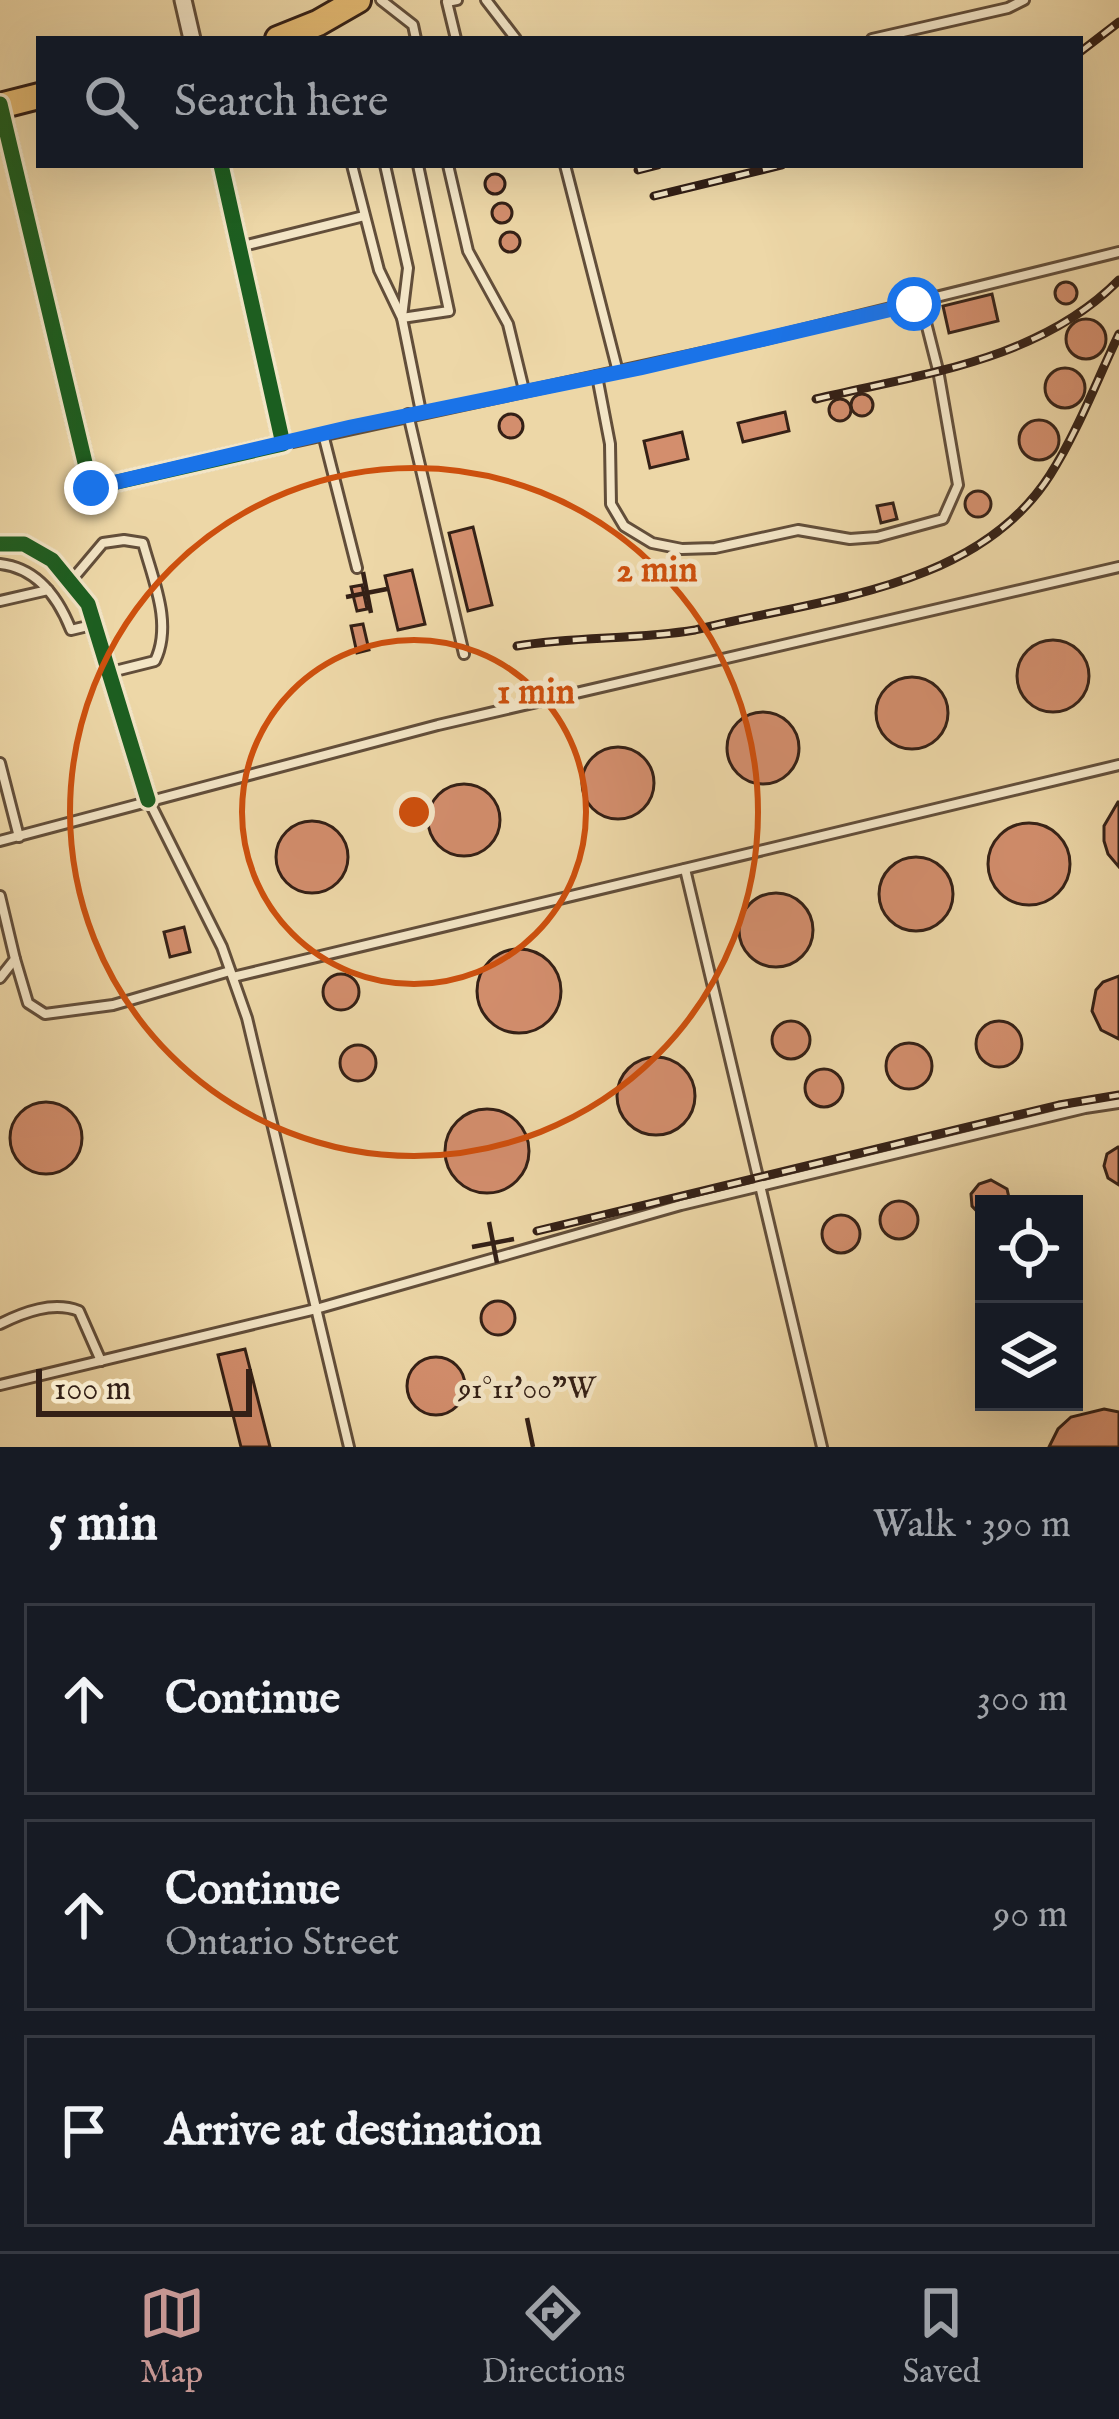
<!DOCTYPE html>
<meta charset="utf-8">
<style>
:root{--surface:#171b24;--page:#242831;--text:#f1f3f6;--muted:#9ea1a6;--line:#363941;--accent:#c59692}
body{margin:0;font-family:"IM FELL English",serif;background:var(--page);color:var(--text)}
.controls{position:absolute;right:36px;bottom:36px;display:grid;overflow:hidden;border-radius:0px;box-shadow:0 12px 48px #0002}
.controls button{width:108px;height:108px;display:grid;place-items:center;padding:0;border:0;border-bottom:3px solid var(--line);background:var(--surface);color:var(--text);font:60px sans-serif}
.scale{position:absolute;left:36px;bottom:30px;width:216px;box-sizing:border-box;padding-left:12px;border:6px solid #342016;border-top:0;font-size:33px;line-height:42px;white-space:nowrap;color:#342016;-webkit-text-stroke:9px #f3e5c6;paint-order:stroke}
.stop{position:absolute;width:36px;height:36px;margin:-27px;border:9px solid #1a73e8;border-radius:50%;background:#fff}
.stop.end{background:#1a73e8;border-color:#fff;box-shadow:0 3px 12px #0008}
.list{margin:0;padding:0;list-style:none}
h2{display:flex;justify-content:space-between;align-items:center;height:156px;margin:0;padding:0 48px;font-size:51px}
h2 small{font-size:39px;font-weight:400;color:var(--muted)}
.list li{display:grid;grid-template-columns:78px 1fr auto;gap:36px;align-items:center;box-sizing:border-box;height:192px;margin:0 24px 24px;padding:0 24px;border:3px solid var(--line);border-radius:0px}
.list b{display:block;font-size:45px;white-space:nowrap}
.list p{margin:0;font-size:39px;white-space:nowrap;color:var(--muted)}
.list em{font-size:39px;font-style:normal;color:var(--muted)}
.icon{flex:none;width:66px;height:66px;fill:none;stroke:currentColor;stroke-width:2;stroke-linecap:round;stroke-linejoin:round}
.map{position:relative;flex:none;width:1119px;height:1447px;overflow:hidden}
.search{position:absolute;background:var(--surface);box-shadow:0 12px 48px #0002;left:36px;right:36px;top:36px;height:132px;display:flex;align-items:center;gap:30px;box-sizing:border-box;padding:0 42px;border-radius:0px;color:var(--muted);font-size:45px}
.sheet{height:804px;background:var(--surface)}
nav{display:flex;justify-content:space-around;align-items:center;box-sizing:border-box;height:168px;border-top:3px solid var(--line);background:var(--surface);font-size:33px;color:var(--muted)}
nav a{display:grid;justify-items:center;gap:6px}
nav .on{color:var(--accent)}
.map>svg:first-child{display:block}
</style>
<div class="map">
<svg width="1119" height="1447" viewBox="0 0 1119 1447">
<rect width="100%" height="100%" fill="#edd7a7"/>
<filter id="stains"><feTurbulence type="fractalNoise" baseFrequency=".00167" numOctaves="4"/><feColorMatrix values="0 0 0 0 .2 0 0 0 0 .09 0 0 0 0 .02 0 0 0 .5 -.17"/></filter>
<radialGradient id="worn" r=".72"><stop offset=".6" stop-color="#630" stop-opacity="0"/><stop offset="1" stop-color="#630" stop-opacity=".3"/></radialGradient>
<g fill="#d38e6d" stroke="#342016" stroke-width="3">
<circle cx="495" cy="184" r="10"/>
<circle cx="502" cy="213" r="10"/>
<circle cx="510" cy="242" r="10"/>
<circle cx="1066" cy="293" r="11"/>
<polygon points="992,294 998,321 949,333 943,306"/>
<circle cx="1086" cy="339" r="20"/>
<circle cx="1065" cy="388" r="20"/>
<circle cx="862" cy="405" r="11"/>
<circle cx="840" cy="410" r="11"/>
<polygon points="785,412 789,431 743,442 738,423"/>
<circle cx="511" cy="426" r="12"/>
<circle cx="1039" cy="440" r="20"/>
<polygon points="682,432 688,459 650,468 644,441"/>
<circle cx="978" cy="504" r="13"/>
<polygon points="893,503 897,519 881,523 877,506"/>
<polygon points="473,527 492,605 468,611 449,533"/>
<polygon points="412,570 425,624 398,630 385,576"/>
<polygon points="362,585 367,609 357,611 351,587"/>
<polygon points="363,624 369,650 357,653 351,626"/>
<circle cx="1053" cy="676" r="36"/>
<circle cx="912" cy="713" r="36"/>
<circle cx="763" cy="748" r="36"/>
<circle cx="618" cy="783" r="36"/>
<circle cx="464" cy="820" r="36"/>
<polygon points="1118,802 1119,802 1119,867 1108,854 1104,841 1104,826"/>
<circle cx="312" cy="857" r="36"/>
<circle cx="1029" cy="864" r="41"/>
<circle cx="916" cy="894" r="37"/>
<circle cx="776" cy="930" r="37"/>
<polygon points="184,927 190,952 170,957 164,932"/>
<circle cx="519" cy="991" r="42"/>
<circle cx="341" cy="992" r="18"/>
<polygon points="1119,976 1119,1039 1101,1030 1092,1011 1096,990 1103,982"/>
<circle cx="791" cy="1040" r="19"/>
<circle cx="999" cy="1044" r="23"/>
<circle cx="909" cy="1066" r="23"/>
<circle cx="358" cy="1063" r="18"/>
<circle cx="656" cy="1096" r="39"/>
<circle cx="824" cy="1088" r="19"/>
<circle cx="46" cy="1138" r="36"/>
<circle cx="487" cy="1151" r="42"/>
<polygon points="1118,1147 1119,1147 1119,1185 1108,1178 1104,1166 1107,1154"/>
<polygon points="991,1180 1007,1189 1010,1202 984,1204 984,1219 972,1206 971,1194 979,1184"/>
<circle cx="899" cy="1220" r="19"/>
<circle cx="841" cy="1234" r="19"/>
<circle cx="498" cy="1318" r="17"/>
<polygon points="245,1349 270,1447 241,1447 218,1355"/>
<circle cx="436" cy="1386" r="29"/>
<polygon points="1104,1409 1119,1412 1119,1447 1049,1447 1058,1429 1071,1417"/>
</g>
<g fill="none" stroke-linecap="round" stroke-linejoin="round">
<g stroke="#624e3a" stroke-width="14">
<g id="service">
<polyline points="381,0 413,25 416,39"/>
<polyline points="486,0 516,39"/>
<polyline points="456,39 447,2 457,0"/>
<polyline points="872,39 1008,8 1024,0"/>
<polyline points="352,165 379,270 402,318 421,412"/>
<polyline points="385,165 408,268 402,317"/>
<polyline points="448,165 468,251 508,324 524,390"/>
<polyline points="565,165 618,372"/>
<polyline points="239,247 364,216"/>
<polyline points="402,318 449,311 418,165"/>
<polyline points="597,376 610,444 611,504 624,526 652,543 682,549 715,548 798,530 850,539 877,537 943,519 958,485 938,370 921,303"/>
<polyline points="408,414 464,654"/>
<polyline points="323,434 357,568"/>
<polyline points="284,444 757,341 1119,252"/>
<path d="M0,564C37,568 58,597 71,630L92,625"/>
<path d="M71,581L103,543L124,540L143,543C153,580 173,624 155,661L111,672"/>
<polyline points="0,601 48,590"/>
<polyline points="0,763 19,837"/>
<polyline points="149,801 222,947 247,1018 349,1447"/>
<polyline points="0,841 438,725 1119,567"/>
<polyline points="685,869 822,1447"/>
<polyline points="0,896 15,959 0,978"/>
<polyline points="15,959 28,1003 45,1014 113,1005 230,971"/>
<polyline points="233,977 1119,765"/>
<path d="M0,1324C24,1312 53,1301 79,1311L101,1361"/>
<polyline points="0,1385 316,1309 681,1205 1085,1108 1119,1103"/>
</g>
</g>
<g stroke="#624e3a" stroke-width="21">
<g id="minor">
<polyline points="183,0 192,39"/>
<polyline points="0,104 91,488 283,444 221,165"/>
<polyline points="0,544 24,544 52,560 88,604 148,800"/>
</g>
</g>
<g stroke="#342016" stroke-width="30">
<g id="primary">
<polyline points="278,39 318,23 358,0"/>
<polyline points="0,106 39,96"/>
</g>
</g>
<use href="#service" stroke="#f3e5c6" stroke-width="8"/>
<use href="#minor" stroke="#f3e5c6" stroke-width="15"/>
<use href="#primary" stroke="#e6bc74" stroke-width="24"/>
<g stroke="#342016" stroke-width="9">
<g id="rail">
<polyline points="1080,52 1119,22"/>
<polyline points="638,170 658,165"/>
<polyline points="654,196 782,165"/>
<path d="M816,399C921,374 1039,361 1119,280"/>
<path d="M517,646C577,636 636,640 695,630C816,599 976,591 1050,475C1078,431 1097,380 1119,334"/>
<polyline points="537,1231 1059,1105 1119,1095"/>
</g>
</g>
<use href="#rail" stroke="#f3e5c6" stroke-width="4.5" stroke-dasharray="14" stroke-linecap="butt"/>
<g stroke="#f3e5c6" stroke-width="22">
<g id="cycleway">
<polyline points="0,104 91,488 283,444 221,165"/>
<polyline points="0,544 24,544 52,560 88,604 148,800"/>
</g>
</g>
<use href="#cycleway" stroke="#1b5e20" stroke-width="15"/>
</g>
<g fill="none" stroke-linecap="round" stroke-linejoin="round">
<polyline stroke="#1a73e8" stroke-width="15" points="91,488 351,427 640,368 914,304"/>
</g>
<path fill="none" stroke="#342016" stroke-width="4.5" d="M363,572L371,613M346,597L387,589M489,1222L497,1263M472,1247L514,1239M527,1418L533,1447"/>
<g fill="none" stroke="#cd500e" stroke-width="6">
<circle cx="414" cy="812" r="172"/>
<circle cx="414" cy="812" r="344"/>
</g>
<g font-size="30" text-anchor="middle" fill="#342016" stroke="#f3e5c6" stroke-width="10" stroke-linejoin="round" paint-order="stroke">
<text x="527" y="1398">91°11'00"W</text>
</g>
<circle cx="414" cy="812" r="18" fill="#cd500e" stroke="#f3e5c6" stroke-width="6"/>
<g font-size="36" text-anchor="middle" font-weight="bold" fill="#cd500e" stroke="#f3e5c6" stroke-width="10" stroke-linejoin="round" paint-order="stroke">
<text x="657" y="581">2 min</text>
<text x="536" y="703">1 min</text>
</g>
<rect width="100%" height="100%" filter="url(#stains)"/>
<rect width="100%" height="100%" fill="url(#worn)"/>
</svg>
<div class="controls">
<button><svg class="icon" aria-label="locate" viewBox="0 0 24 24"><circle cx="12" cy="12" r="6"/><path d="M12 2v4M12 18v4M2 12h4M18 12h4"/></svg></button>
<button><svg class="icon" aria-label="layers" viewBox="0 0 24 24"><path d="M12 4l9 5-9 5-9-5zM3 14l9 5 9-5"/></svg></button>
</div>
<div class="scale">100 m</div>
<div class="stop" style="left:914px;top:304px"></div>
<div class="stop end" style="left:91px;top:488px"></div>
<div class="search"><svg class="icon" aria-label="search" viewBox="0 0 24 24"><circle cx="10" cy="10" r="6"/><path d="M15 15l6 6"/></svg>Search here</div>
</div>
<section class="sheet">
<h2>5 min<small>Walk · 390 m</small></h2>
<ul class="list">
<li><svg class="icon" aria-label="ahead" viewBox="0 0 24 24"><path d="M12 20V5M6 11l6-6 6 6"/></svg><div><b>Continue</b></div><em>300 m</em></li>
<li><svg class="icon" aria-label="ahead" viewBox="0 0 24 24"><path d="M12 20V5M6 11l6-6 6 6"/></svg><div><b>Continue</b><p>Ontario Street</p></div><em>90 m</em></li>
<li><svg class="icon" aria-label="arrive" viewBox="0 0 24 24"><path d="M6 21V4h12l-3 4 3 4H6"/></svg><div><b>Arrive at destination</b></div></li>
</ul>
</section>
<nav>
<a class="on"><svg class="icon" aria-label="map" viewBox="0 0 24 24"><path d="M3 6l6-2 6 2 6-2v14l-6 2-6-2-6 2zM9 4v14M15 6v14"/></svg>Map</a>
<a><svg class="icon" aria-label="directions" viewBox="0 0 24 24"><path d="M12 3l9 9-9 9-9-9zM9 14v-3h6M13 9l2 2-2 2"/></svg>Directions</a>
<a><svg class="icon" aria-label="saved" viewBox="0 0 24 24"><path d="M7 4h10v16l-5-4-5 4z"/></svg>Saved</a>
</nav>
